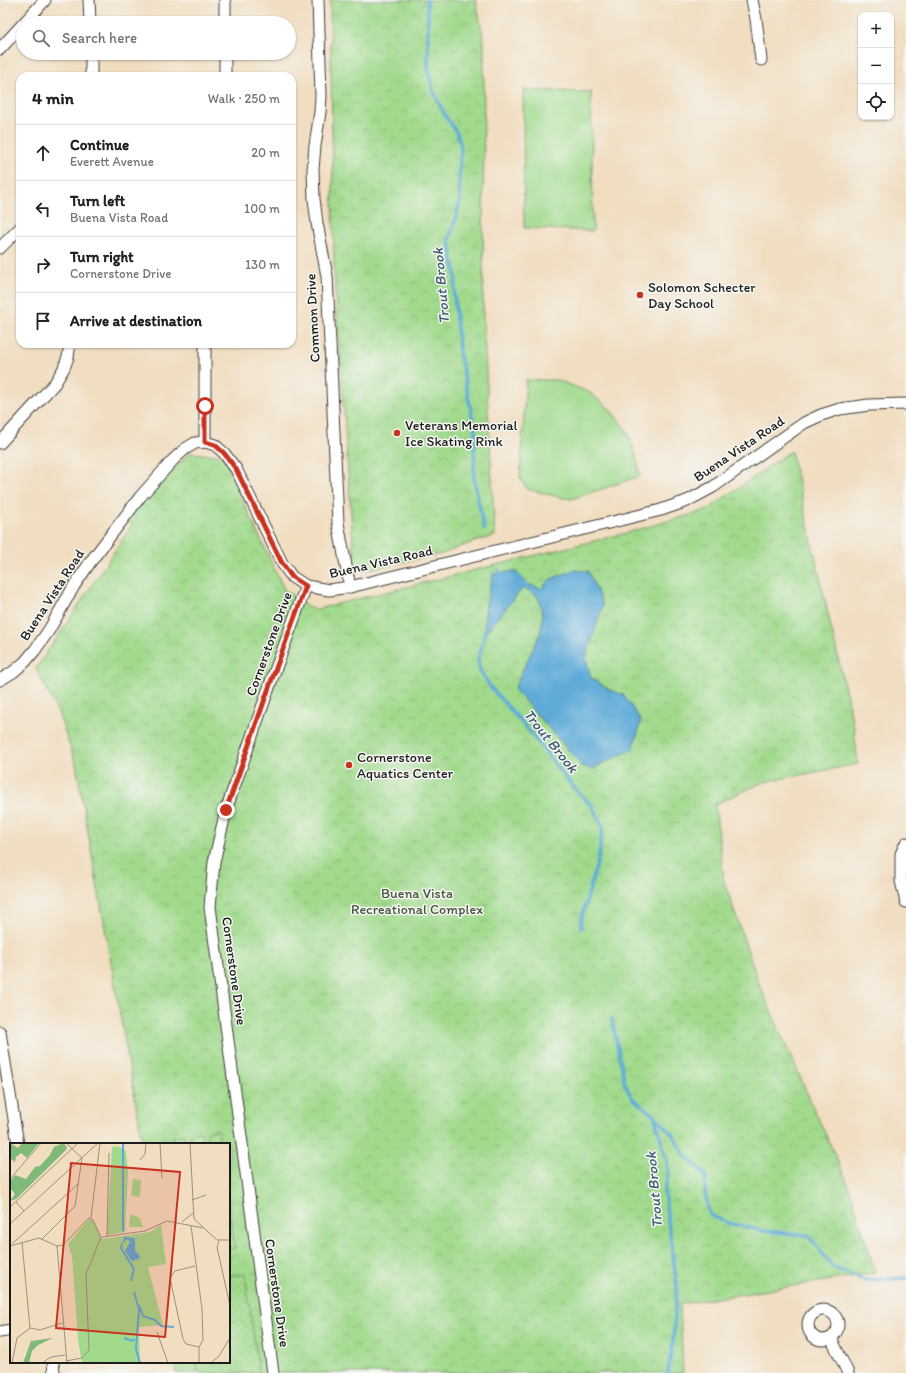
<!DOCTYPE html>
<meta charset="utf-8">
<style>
:root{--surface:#fff;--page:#f6f6f6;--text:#202124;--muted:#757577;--line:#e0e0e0}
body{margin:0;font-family:Itim,sans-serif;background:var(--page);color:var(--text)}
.controls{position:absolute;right:12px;top:12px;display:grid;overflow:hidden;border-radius:8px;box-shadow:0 1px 3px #0004}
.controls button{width:36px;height:36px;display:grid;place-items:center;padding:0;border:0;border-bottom:1px solid var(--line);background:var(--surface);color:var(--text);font:20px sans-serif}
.stop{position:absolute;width:12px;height:12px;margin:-9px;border:3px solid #c8321e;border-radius:50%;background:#fff}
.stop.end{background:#c8321e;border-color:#fff;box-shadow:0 1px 4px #0008}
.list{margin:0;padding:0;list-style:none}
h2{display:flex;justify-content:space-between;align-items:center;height:52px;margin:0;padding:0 16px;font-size:17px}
h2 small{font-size:13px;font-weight:400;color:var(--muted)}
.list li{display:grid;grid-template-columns:26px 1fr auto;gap:12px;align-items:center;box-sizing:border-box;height:56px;padding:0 16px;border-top:1px solid var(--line)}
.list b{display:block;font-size:15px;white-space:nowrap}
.list p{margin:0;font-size:13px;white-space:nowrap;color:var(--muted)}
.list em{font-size:13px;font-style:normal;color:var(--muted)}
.icon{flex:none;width:22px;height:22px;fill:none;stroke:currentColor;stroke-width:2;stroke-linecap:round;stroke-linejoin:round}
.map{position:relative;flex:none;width:906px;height:1373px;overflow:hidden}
.search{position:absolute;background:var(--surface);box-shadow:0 1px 3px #0004;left:16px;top:16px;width:280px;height:44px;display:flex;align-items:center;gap:10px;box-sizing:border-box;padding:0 14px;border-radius:22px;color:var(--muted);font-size:15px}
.panel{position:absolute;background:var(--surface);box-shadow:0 1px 3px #0004;left:16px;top:72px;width:280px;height:276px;border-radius:12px}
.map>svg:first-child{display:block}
</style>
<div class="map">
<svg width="906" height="1373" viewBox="0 0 906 1373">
<defs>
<pattern id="park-crowns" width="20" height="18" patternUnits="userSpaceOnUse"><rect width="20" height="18" fill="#a1da8d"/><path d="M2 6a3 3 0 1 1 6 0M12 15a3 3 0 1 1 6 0" fill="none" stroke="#8aba79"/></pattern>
<pattern id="garden-dots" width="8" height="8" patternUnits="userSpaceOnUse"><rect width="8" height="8" fill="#a1da8d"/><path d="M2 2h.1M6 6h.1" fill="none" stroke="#8aba79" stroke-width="1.8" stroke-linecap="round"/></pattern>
</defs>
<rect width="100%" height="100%" fill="#f6f6f2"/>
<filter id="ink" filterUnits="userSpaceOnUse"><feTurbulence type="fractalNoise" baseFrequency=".025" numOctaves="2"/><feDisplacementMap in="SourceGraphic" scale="8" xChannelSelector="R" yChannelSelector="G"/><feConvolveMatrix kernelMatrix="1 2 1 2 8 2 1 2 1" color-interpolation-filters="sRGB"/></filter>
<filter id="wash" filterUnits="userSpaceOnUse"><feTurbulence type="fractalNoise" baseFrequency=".012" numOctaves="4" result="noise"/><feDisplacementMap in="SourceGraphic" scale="16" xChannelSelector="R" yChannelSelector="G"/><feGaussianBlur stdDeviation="0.9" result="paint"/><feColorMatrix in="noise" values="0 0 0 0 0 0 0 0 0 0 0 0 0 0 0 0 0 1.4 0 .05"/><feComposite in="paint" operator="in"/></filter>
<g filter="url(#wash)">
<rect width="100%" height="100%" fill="#f1ddc0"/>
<g fill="url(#park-crowns)" stroke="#5e7b54">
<polygon points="330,0 476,0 484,41 483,317 495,536 473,542 442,554 355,572 334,269"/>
<polygon points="791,451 854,728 858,764 764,782 715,804 724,881 759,984 814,1109 849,1186 875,1273 680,1304 683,1373 176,1373 175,1362 229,1362 229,1144 143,1144 76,764 58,712 36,669 132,525 126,518 190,453 224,456 239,493 284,589 313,610 626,533 707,510"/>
</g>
<polygon fill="url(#garden-dots)" stroke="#5e7b54" points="245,1274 259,1373 198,1373 197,1362 229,1362 229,1276"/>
<g fill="#a1da8d" stroke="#5e7b54">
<polygon points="523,90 591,92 593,231 524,228"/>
<polygon points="526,380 557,380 589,392 610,409 627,431 636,455 640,476 572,499 563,498 527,489 520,478"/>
<polygon points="218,1130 220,1144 208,1144 207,1131"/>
<polygon points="201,1132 203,1144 191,1144 190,1134"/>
<polygon points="184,1135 186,1144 174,1144 173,1136"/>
<polygon points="229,1209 235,1248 229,1249"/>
</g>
<polygon fill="#5fabd8" stroke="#3e647a" points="574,570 588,571 603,605 586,657 591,678 610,690 624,695 641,721 633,749 592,769 581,766 579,762 514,689 540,634 543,615 538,597 528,590 523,588 484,634 486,604 493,574 515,571 528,584 541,589 551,579"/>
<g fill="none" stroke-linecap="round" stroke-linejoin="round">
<g stroke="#5fabd8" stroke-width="3.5">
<polyline points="427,0 428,18 428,67 433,90 444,114 457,133 461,147 459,181 460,199 457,214 449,240 456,277 454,295 459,351 475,430 474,479 484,529"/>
<polyline points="499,570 499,578"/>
<polyline points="486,631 478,659 480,671 492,689 525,726 573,787 592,806 603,827 598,860 581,920 581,928"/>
<polyline points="612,1019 625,1084 632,1098 654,1115 667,1160 668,1175 664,1191 677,1286 673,1341 668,1373"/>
<polyline points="655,1116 674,1136 684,1154 706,1175 705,1194 710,1215 728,1223 763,1231 808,1235 833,1267 864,1280 906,1278"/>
</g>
</g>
</g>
<g filter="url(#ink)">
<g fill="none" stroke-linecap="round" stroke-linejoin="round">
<g stroke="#3c3935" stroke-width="13">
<g id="street">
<polyline points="89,0 90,23"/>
<polyline points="318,0 321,96 320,112 315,146 313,169 314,199 317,223 327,276 338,523 350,587"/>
<polyline points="752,0 756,19 761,60"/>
<polyline points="24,23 45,0"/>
<polyline points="225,23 225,0"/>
<polyline points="0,49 23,24"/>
<polyline points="91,76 91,53"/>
<polyline points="225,76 225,53"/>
<polyline points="0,248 20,228"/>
<polyline points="205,344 205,442"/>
<polyline points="0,443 55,383 64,368 68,357 70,344"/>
<polyline points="0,680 13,672 25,662 35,650 49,630 74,586 91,561 140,497 173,460 185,449 195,443 205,442 215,445 224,453 236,469 282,563 292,577 306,586 329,590 350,587 661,510 687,501 713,487 804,423 821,415 840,409 869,405 906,404"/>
<polyline points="906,843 901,854 901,881 906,902"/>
<polyline points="0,1032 18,1144"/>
<circle cx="823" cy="1325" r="15"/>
<polyline points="0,1332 11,1330"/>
<polyline points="831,1338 848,1373"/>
<polyline points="53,1362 54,1373"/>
<polyline points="273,1373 210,907 214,862 226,810 272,679 306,586"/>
</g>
</g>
<use href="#street" stroke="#fff" stroke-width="11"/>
</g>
</g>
<g fill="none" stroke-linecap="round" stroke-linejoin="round" filter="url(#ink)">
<polyline stroke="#c8321e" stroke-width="5" points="205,406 205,442 215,445 224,453 236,469 282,563 292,577 306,586 272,679 226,810"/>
</g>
<g fill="#c8321e" stroke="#f6f6f2" stroke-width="1.5">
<circle cx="640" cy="295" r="4"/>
<circle cx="397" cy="433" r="4"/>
<circle cx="349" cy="765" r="4"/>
</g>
<g text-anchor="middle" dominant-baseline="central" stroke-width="3" stroke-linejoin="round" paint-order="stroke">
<g font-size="14" fill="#1c1c1c" stroke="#f6f6f2" text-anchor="start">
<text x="648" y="287">Solomon Schecter<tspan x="648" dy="16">Day School</tspan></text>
<text x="405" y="425">Veterans Memorial<tspan x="405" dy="16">Ice Skating Rink</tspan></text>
<text x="357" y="757">Cornerstone<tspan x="357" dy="16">Aquatics Center</tspan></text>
</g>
<g font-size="14" fill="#1c1c1c" stroke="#f6f6f2">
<text transform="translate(313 318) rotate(-93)">Common Drive</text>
<text transform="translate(739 449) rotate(-34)">Buena Vista Road</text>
<text transform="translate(381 562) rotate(-13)">Buena Vista Road</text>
<text transform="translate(52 595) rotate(-57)">Buena Vista Road</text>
<text transform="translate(269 644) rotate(-70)">Cornerstone Drive</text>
<text transform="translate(234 971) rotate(82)">Cornerstone Drive</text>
<text transform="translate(277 1293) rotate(82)">Cornerstone Drive</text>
</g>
<g font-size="14" fill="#44553e" stroke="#f6f6f2">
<text x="417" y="893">Buena Vista<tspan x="417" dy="16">Recreational Complex</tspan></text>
</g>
<g font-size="15" font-style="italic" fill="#3a5c71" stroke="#f6f6f2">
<text transform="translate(441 286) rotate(-95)">Trout Brook</text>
<text transform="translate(551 741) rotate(51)">Trout Brook</text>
<text transform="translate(654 1190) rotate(-95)">Trout Brook</text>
</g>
</g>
<g transform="translate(10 1143)">
<rect width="220" height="220" fill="#f1ddc0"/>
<path d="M0,0L8,5L12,0H29L17,15L11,10L6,14L5,19L1,16ZM53,0L57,4L56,7L6,56L0,58L5,51L0,45V38L5,32L16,36L25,24L30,23L40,12L44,4ZM43,195L28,202L22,208L19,220H13L21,198Z" fill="#80ba78"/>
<path d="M108,3L116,8L118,30L115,89L97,92L102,4ZM79,76L83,77L92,96L140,89L151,82L156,121L138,124L153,182L129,184L130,220H72L68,197L62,113L58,101Z" fill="#a1da8d"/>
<path d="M70,176H77L78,202H71Z" fill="#a1da8d"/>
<path d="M123,36L131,37L130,54L121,53ZM120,71L130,75L133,84H119Z" fill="#a1da8d"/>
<path d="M114,94L125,95V107L130,113L129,116L122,118L115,108L120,99L117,96L112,101Z" fill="#5fabd8"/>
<path fill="none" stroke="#5fabd8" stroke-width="2" d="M113,0V88M112,101L111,105L124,126L121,138M124,149L129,166L126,206L130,220M129,162L133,173L145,177L151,183L164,184M114,195L122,198L125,196"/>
<path fill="none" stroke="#9c907e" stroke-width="1" d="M150,0L152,35M180,0L184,76L207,97H220M130,17L135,11L136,0M0,36L31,0M182,57L196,52M6,59L14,68M0,64L68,0M81,75L90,0M172,79L183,70M0,81L88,0M181,83L192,166L193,197L189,204V220M92,94L135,88L157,78L193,85M97,94L99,10M32,96L65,63L72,15L56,0M209,98L207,104L220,163M12,99L20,185M2,101L68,41M0,103L29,95L47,103L53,102L79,75L83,77L91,94M47,103L57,220M185,123L165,128L160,135L173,196L176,201L189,204M20,185L30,187L52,180M147,189L158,220M56,218L72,215L79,207L76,131L91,94M2,220L7,195L20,185M32,220L41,214L55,212M201,220L209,213L220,195"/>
<path fill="#c8321e" fill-opacity="0.15" stroke="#c8321e" stroke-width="2" d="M61,20L170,29L155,194L46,185Z"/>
<rect width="220" height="220" fill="none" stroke="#1c1c1c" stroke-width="2"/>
</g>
</svg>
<div class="controls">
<button>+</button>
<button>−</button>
<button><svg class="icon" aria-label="locate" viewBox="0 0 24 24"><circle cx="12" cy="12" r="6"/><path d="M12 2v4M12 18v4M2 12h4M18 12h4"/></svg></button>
</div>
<div class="stop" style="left:205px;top:406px"></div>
<div class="stop end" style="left:226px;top:810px"></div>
<div class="search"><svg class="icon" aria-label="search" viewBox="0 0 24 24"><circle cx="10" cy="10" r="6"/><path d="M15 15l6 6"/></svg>Search here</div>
<section class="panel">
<h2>4 min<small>Walk · 250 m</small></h2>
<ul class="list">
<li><svg class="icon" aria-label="ahead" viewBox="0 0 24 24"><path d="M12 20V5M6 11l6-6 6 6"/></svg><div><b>Continue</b><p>Everett Avenue</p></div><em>20 m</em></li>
<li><svg class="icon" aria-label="left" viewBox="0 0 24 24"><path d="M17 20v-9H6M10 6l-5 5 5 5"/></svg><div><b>Turn left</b><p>Buena Vista Road</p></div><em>100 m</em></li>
<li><svg class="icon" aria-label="right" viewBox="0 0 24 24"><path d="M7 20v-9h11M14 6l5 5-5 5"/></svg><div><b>Turn right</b><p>Cornerstone Drive</p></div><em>130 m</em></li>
<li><svg class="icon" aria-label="arrive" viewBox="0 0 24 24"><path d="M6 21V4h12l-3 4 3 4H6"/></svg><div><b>Arrive at destination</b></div></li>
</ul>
</section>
</div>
